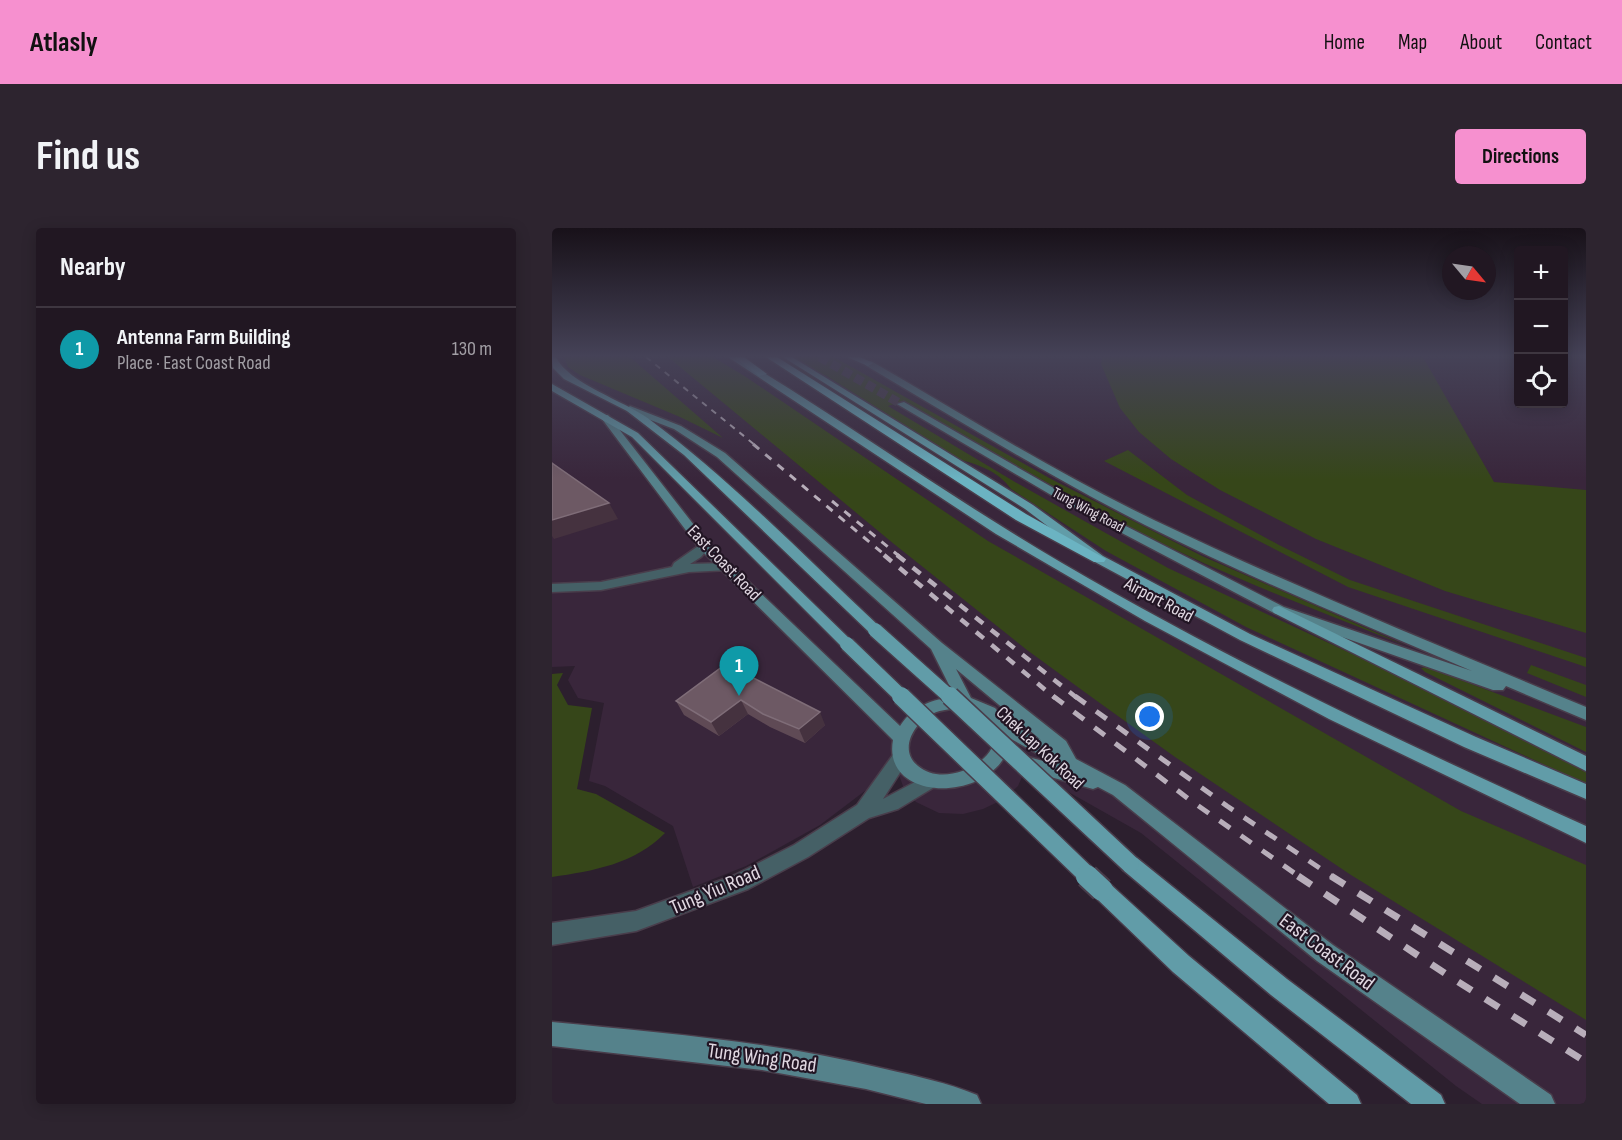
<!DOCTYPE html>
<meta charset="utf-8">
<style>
:root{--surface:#211722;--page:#2d242f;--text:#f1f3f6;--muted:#a29fa5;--line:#3e3640;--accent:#f690cf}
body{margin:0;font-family:"Sofia Sans Condensed",sans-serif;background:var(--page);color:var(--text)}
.controls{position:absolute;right:18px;top:18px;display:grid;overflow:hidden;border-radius:6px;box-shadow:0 3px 15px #0003}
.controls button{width:54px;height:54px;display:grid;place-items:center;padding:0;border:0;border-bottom:2px solid var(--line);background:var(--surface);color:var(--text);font:30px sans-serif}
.compass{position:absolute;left:890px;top:18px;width:54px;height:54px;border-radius:50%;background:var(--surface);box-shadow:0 3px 15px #0003;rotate:119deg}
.you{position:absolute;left:598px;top:489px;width:21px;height:21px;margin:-15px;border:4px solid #fff;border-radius:50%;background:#1a73e8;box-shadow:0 0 0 9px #1a73e833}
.badge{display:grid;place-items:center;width:39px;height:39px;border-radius:50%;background:var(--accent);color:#fff;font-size:20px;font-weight:700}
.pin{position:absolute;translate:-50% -50px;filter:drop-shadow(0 2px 3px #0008)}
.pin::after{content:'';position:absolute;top:32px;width:21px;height:18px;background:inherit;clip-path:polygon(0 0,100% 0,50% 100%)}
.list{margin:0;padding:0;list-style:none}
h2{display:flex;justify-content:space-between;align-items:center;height:78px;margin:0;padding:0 24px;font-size:26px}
h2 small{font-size:20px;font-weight:400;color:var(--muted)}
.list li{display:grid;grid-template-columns:39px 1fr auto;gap:18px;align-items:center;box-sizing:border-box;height:84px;padding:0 24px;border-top:2px solid var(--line)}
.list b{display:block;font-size:22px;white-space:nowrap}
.list p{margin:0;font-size:20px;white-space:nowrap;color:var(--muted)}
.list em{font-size:20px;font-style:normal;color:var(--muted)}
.icon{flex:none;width:33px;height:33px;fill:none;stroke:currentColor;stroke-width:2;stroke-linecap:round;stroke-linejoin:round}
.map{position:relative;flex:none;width:1034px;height:876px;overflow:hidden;border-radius:6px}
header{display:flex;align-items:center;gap:36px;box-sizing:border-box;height:84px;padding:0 30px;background:var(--accent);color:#111}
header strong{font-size:28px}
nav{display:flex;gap:33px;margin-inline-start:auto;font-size:21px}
.intro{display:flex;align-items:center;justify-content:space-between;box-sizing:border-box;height:144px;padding:0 36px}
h1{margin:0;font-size:42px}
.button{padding:15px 27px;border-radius:6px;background:var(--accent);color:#111;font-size:21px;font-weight:700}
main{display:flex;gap:36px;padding:0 36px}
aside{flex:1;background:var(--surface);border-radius:6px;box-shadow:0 3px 15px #0003}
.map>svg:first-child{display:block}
</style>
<header>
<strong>Atlasly</strong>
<nav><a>Home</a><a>Map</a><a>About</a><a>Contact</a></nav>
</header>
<div class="intro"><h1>Find us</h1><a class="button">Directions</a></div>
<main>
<aside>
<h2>Nearby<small></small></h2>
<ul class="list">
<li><span class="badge" style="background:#0f9aa8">1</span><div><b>Antenna Farm Building</b><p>Place · East Coast Road</p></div><em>130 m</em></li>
</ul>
</aside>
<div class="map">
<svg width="1034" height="876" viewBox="0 0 1034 876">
<rect width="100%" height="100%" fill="#2c1f2e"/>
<polygon fill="#39263b" points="0,129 966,129 966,176 1011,176 1012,129 1034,129 1034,876 930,876 904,858 589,605 474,540 466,558 452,571 431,581 411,586 387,585 364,574 352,561 346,544 326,553 268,597 194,638 141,659 121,598 53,558 37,553 52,475 26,470 16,452 23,438 0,439"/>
<g fill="#364619">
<polygon points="12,129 78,129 171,210 128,189 28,147 16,139"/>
<polygon points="116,129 161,129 194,149 436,313 909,583 1034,637 1034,792 799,647 623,529 545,473 475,422 342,316"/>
<path d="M226,129H282L499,251L650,328L855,418C765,382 673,348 587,304C507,263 430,218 352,173L336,178L463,254L616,340L841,445L1034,542V556L694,399L554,323L459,261C447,244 428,237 409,232L273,147L260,151Z"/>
<polygon points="550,129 871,129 942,254 1034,262 1034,405 893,363 764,311 668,262 619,231 587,204 568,180 549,136"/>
<polygon points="576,222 635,267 727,317 798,352 1034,430 1034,439 796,359 552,233"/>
<polygon points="979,437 1034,457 1034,469 975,445"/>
<polygon points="874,439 1034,499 1034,524 873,444 869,440"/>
<path d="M11,445L5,457L16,477L40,480L25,561L44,566L113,605C83,636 41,643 0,649V446Z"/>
</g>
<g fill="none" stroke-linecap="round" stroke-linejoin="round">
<polyline stroke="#473b49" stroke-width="9" stroke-dasharray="9 4.5" stroke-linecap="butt" points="268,129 349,176"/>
<g stroke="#493d4b" stroke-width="3">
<g id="street">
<polygon points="152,314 158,318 149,329 138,336 174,335 180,339 178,342 137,344 49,362 0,364 0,356 49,354 120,339 122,335"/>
<polygon points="349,522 355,524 358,529 331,571 378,546 384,548 387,553 384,558 346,581 317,590 256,629 196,661 84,703 0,717 0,695 84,683 183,647 242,617 305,577 343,524"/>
</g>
</g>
<g stroke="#493d4b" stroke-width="3">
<g id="secondary">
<path d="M313,133H319C413,188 506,246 604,293C745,360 890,419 1034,479V492L954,458L951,462H941L722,385L511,274L345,176L352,174L519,270L732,379L920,443C811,396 700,351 593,297C497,248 406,192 313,137Z"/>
<path d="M78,178L129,198L173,225L390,415L514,513L524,531L573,557L781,717L999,867L1003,876H968L765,733L561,567L546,559L541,561L463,539L460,534L463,529L469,527L506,537L459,511C449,575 329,578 341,512L148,321L50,191V187H56L156,315L348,498C361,478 380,471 403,469L379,421L165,229L122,201L75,183L74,181ZM404,441L489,512L455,494L443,480L419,470ZM412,480C418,483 427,485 432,490C469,522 397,565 366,538C346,522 362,495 380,486C390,481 401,481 412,480Z"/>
<path d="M0,794C112,805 224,814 333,841C364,848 396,855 425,867L429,876H374L314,861L210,842L0,818Z"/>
</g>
</g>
<g stroke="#493d4b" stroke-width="3">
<g id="primary">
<path d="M0,129H4C17,156 71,172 97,191C180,253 252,328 328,399L330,402L328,405H318L132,227L75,183L12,151L1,140Z"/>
<path d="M176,129H185L199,137C304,201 404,273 510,335C679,434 856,517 1034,598V615L777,491L593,393L444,306Z"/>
<polygon points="231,129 240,129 481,277 551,328 698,406 924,509 1034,556 1034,571 912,519 688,412 543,334 473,281"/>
<polygon points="0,156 86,205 300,413 302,416 300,419 290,419 80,209 0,163"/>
<polygon points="727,378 1034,528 1034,543 722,385 720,382 722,379"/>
<polygon points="578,627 585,630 735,751 889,867 893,876 859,876 719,767 571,642 568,636 571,630"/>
<polygon points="550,652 557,655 637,728 805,867 809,876 777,876 621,744 543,669 540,662 543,655"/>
</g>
</g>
<g stroke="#493d4b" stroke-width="3">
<g id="highway">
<polygon points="182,129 192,129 215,146 207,148"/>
<polygon points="214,129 225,129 474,286 554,331 552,334 542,334 464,292"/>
<polygon points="295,129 308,129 321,135 316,138"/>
</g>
</g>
<use href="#street" fill="#456066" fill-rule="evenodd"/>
<use href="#secondary" fill="#55828b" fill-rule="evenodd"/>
<use href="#primary" fill="#619ca8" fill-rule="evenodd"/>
<use href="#highway" fill="#6bb3c2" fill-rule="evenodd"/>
<polyline stroke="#b8aeba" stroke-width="2" stroke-dasharray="6 6" stroke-linecap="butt" points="94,129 203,217"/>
<g stroke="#b8aeba" stroke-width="3" stroke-dasharray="8 8" stroke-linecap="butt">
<polyline points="201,216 334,328"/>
<polyline points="280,273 347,328"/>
</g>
<g stroke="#b8aeba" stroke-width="4.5" stroke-dasharray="10 10" stroke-linecap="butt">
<polyline points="332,327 503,470"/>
<polyline points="345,327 525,470"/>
</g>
<g stroke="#b8aeba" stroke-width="5" stroke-dasharray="13 13" stroke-linecap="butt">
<polyline points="501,468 638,572 748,649"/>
<polyline points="523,468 675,578 781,649"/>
</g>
<g stroke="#b8aeba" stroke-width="7" stroke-dasharray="16 16" stroke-linecap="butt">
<polyline points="746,648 900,750 1034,834"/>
<polyline points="779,648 1034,807"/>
</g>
<g stroke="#493d4b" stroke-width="17" stroke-linecap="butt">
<g id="primary-bridge-far2">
<polyline points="323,402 399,470"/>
<polyline points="295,416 351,470"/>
</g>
</g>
<g stroke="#493d4b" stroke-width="21" stroke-linecap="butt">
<g id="primary-bridge-far1">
<polyline points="349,468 537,649"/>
<polyline points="398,468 578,636"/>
</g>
</g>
<g stroke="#493d4b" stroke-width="26" stroke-linecap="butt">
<polyline id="primary-bridge" points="535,648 550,662"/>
</g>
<use href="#primary-bridge-far2" stroke="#619ca8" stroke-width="14"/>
<use href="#primary-bridge-far1" stroke="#619ca8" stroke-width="18"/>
<use href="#primary-bridge" stroke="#619ca8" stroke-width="22"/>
</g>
<polygon fill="#5f4a55" points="174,436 273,497 253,515 218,499 196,486 167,508 132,487 124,473"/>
<g fill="#45323f">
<polygon points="57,275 66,291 2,311 0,308 0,292"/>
<polygon points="189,472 196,486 167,508 159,494"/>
<polygon points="268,484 273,497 253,515 247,501"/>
</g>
<g fill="#6d5964" stroke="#7f6d78" stroke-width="1.5">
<polygon points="0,235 57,275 0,292"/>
<polygon points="174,436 268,484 247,501 211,486 189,472 159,494 124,473"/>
</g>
<linearGradient id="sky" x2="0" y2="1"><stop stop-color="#181119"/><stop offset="0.51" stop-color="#454257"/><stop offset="1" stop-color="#454257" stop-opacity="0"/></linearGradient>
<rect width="1034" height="251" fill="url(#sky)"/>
<g text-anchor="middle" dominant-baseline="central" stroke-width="4.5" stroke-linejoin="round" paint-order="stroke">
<g font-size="15" fill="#e1d8e2" stroke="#221524">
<text transform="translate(536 282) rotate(28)">Tung Wing Road</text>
</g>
<g font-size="18" fill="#e1d8e2" stroke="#221524">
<text transform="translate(172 335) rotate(46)">East Coast Road</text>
<text transform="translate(607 372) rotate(28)">Airport Road</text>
<text transform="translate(488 520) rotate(43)">Chek Lap Kok Road</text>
</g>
<g font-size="21" fill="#e1d8e2" stroke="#221524">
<text transform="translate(163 662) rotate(-23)">Tung Yiu Road</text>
<text transform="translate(775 724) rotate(37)">East Coast Road</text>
<text transform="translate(210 830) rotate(8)">Tung Wing Road</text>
</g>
</g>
</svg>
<div class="controls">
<button>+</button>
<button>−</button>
<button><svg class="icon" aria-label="locate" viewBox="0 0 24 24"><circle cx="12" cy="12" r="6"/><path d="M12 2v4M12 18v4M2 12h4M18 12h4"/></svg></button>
</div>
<svg class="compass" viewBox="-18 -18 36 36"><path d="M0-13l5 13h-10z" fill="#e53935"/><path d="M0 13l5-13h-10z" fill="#a29fa5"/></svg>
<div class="you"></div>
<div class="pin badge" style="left:187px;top:468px;background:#0f9aa8">1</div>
</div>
</main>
